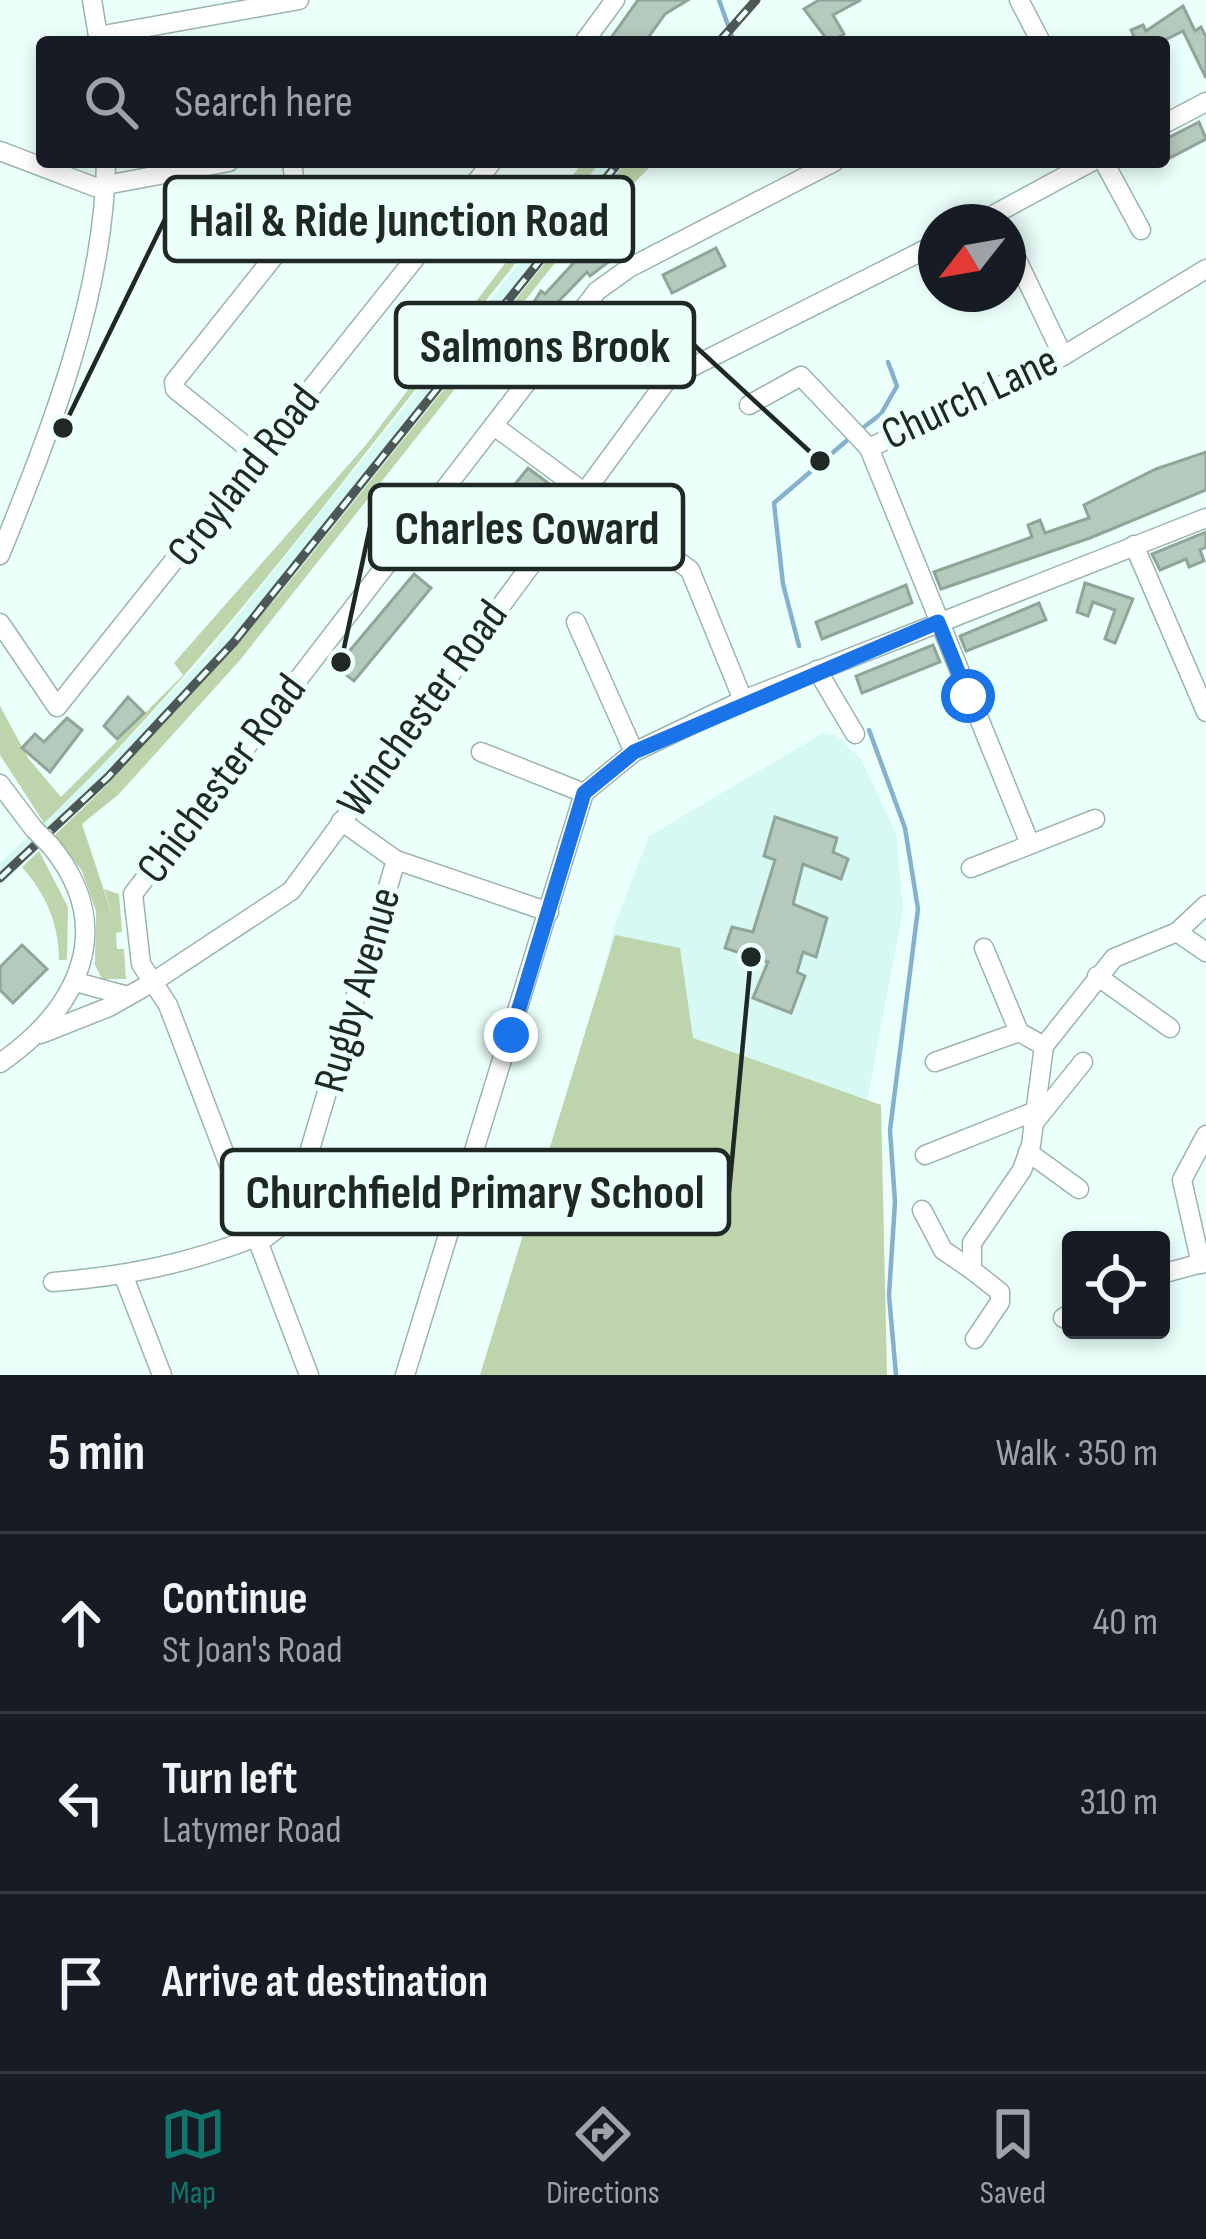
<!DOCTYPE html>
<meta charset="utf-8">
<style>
:root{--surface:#171b24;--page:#242831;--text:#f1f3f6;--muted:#9ea1a6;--line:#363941;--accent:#0f766e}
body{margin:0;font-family:"Sofia Sans Condensed",sans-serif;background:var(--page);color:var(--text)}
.controls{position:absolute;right:36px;bottom:36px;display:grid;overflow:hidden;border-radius:12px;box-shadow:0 6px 18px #0003}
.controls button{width:108px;height:108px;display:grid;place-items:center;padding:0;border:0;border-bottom:3px solid var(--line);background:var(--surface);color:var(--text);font:60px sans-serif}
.compass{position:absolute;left:918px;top:204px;width:108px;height:108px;border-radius:50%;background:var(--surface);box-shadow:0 6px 18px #0003;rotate:239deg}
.stop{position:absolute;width:36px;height:36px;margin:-27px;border:9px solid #1a73e8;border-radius:50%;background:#fff}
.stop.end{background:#1a73e8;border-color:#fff;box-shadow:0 3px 12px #0008}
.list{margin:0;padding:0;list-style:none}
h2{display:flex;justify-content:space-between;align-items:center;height:156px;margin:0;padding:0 48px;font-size:51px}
h2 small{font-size:39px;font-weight:400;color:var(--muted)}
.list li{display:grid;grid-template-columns:78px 1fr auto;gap:36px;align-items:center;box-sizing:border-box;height:180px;padding:0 48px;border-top:3px solid var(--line)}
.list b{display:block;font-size:45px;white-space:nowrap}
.list p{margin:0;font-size:39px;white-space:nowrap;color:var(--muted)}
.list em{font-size:39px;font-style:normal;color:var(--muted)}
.icon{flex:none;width:66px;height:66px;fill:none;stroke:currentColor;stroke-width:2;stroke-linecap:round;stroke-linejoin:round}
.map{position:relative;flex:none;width:1206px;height:1375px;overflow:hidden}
.search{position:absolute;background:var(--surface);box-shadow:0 6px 18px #0003;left:36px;right:36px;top:36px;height:132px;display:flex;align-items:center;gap:30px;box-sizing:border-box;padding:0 42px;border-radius:12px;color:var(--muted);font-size:45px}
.sheet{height:696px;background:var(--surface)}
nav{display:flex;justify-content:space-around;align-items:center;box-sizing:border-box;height:168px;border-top:3px solid var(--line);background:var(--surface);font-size:33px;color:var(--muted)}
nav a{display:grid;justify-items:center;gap:6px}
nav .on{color:var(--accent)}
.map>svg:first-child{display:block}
</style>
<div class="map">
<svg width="1206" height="1375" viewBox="0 0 1206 1375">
<rect width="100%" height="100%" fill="#ebfffb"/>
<g fill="#d6f9f3">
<polygon points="600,162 626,162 278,596 163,729 0,886 0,863 138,729 213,647"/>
<polygon points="823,733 836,735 861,759 896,832 903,910 862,1128 585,1058 614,927 649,836"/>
</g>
<g fill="#bed4ac">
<path d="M583,162H601C410,380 254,622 44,823L0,755V706L28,758L61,797L183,675L174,663L365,446Z"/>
<polygon points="626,162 655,162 594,223 589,220 240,660 119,794 107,785 278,596"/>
<path d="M39,851L68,907L67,960H59C59,923 46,895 22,867Z"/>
<polygon points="104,889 119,894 122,932 116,933 117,949 124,949 126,979 102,979 95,965 96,911 111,911"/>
<polygon points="615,935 680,948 693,1038 881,1105 887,1375 480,1375"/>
</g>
<polygon fill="#bbd1a7" points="107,785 119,794 82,824 111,912 96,911 82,871 55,835"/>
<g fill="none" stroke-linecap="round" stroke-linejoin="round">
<g stroke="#85b0ce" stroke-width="4.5">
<polyline points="719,0 734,42"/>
<polyline points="860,430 881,414 897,386 888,362"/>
<polyline points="799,646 783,584 774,503 851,437"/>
<polyline points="869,730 905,828 918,909 890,1130 895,1202 889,1295 896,1375"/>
</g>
</g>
<g fill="#b6c9bd" stroke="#91a498" stroke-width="3">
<polygon points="638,0 688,0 665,14 645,42 608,42"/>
<polygon points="819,0 861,0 833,15 844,34 829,42 804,9"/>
<polygon points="1183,6 1195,31 1201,27 1206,37 1206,78 1183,31 1161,42 1123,42 1134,36 1131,30 1143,25 1146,31"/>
<polygon points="1199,122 1206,139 1164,161 1164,140"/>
<polygon points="613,231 624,250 590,276 587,272 558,302 546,325 527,313 541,291 545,294 592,243"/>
<polygon points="716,248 725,266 672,293 663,275"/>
<polygon points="1206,452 1206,490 1090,538 941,589 934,572 1032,537 1028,525 1040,520 1045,533 1089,518 1084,505 1156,469"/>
<polygon points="528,468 563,494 553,508 516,483"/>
<polygon points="1206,532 1206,547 1200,550 1204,561 1189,567 1186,559 1160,570 1152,554"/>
<polygon points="414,574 431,588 354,681 336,667"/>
<polygon points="1085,583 1133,599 1115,643 1105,639 1115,610 1093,602 1088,616 1077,612"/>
<polygon points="906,585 912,603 822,639 816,622"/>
<polygon points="1039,603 1046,620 966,651 960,636"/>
<polygon points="933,645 940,662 862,693 856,676"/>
<polygon points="128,697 144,713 117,739 104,726"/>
<polygon points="67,718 82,730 50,772 22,748 35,734 44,742"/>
<polygon points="775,817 837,838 833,852 848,859 841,879 803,864 793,904 827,918 816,957 803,952 797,972 805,976 791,1013 753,998 768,962 725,948 732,927 753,932 775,860 764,856"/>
<polygon points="22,945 47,969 13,1003 0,990 0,967"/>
</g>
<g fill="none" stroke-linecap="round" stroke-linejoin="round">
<g stroke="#9cb4b0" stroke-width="21">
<g id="minor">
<polyline points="92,0 99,42"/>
<polyline points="1019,0 1041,42"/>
<polyline points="98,36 299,0"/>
<polyline points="584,42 615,0"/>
<polyline points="1164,124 1206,102"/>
<polyline points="0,151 95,187 229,162"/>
<polyline points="1104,162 1141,230"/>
<polyline points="980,222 1091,162"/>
<polyline points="1008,241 1063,356"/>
<polyline points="749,405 801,376 869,448 1063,356 1206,269"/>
<polyline points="494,426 690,570 743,700"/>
<polyline points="869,448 1030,844"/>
<polyline points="258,456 175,389 174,382 300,224 292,162"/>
<polyline points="1134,545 1206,712"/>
<path d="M0,555C50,431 104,298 106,162"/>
<polyline points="576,622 634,752"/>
<polyline points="0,623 57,707 492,162"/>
<polyline points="817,670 855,734"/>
<polyline points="481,752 584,793"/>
<polyline points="0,784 34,829"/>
<polyline points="341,821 396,860 549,912"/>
<polyline points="971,868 1095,819"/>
<polyline points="1177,932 1206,952"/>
<polyline points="984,948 1019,1032 1044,1046"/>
<polyline points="1097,976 1170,1028"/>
<polyline points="76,982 124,995"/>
<polyline points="41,1034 109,1007 153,982 291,891 668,379 936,244"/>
<polyline points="935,1062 1019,1032"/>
<path d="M0,1063C78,1009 119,928 50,845"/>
<polyline points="1033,1124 1083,1062"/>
<polyline points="1028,1152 1079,1189"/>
<polyline points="925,1155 1033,1112"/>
<polyline points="922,1210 943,1250 972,1270"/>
<polyline points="258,1243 289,1220 396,860"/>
<polyline points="1201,1264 1182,1180 1206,1135"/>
<polyline points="1161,1274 1206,1262"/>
<polyline points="124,1277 162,1375"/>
<path d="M53,1282C127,1276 187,1264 256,1237"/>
<polyline points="1063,1318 1071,1313"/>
<polyline points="975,1339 1000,1302 1000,1292 972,1270 972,1243 1022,1170 1031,1145 1044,1046 1114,958 1177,932 1206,905"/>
<polyline points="309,1375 168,1005 141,964 133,894 597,291 629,268 834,162"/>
<polyline points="405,1375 584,793 634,752 743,700 1206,518"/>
</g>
</g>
<use href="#minor" stroke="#fff" stroke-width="18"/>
<g stroke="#4d5856" stroke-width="9">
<g id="rail">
<polyline points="719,42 756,0"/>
<polyline points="0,878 108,777 234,642 619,162"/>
</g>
</g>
<use href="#rail" stroke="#ebfffb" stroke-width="4.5" stroke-dasharray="14" stroke-linecap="butt"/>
<g stroke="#9cb4b0" stroke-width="21" stroke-linecap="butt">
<polyline id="minor-bridge" points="34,829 50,845"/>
</g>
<use href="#minor-bridge" stroke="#fff" stroke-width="18"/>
</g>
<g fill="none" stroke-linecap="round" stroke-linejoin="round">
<polyline stroke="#1a73e8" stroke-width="15" points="511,1035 584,793 634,752 938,622 968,696"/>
</g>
<g text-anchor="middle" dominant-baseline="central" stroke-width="12" stroke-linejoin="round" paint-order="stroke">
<g font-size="45" fill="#1f2827" stroke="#ebfffb">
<text transform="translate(970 398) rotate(-25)">Church Lane</text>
<text transform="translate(244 476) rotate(-52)">Croyland Road</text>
<text transform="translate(423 709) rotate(-54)">Winchester Road</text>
<text transform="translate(222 779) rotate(-53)">Chichester Road</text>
<text transform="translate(358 990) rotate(-74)">Rugby Avenue</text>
</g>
</g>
<path fill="none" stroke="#1f2827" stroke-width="4.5" d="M63 428L165 219M820 461L694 345M341 662L370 527M751 957L729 1192"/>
<g fill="#1f2827" stroke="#ebfffb" stroke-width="4.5">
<circle cx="63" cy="428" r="12"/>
<circle cx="820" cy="461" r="12"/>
<circle cx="341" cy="662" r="12"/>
<circle cx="751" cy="957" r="12"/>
</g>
<g fill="#ebfffb" stroke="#1f2827" stroke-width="4.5">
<rect x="165" y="177" width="468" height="84" rx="12"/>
<rect x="396" y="303" width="298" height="84" rx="12"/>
<rect x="370" y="485" width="313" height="84" rx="12"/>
<rect x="222" y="1150" width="507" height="84" rx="12"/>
</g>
<g font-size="48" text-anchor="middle" font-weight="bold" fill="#1f2827">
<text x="399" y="236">Hail &amp; Ride Junction Road</text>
<text x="545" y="362">Salmons Brook</text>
<text x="527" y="544">Charles Coward</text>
<text x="475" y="1208">Churchfield Primary School</text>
</g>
</svg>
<div class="controls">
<button><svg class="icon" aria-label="locate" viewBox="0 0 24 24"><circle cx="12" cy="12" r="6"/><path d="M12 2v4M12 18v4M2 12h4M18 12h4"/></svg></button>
</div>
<svg class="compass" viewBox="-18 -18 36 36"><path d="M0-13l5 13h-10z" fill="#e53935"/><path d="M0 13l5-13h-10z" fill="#9ea1a6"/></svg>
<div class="stop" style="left:968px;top:696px"></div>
<div class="stop end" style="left:511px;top:1035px"></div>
<div class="search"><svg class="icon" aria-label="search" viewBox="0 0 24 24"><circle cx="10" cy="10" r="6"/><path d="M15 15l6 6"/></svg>Search here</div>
</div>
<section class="sheet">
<h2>5 min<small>Walk · 350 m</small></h2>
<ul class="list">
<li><svg class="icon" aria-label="ahead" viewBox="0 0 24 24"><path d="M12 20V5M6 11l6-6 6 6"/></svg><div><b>Continue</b><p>St Joan's Road</p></div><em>40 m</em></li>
<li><svg class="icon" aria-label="left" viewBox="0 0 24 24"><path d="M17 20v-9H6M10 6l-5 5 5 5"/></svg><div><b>Turn left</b><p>Latymer Road</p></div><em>310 m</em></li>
<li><svg class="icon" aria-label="arrive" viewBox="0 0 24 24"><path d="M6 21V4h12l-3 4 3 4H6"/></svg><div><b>Arrive at destination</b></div></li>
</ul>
</section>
<nav>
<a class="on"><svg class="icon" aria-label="map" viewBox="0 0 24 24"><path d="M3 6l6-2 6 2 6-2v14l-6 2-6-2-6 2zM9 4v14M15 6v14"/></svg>Map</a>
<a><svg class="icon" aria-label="directions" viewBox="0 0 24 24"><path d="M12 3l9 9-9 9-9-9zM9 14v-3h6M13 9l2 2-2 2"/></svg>Directions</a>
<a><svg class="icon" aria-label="saved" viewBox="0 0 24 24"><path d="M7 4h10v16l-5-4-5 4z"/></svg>Saved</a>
</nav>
